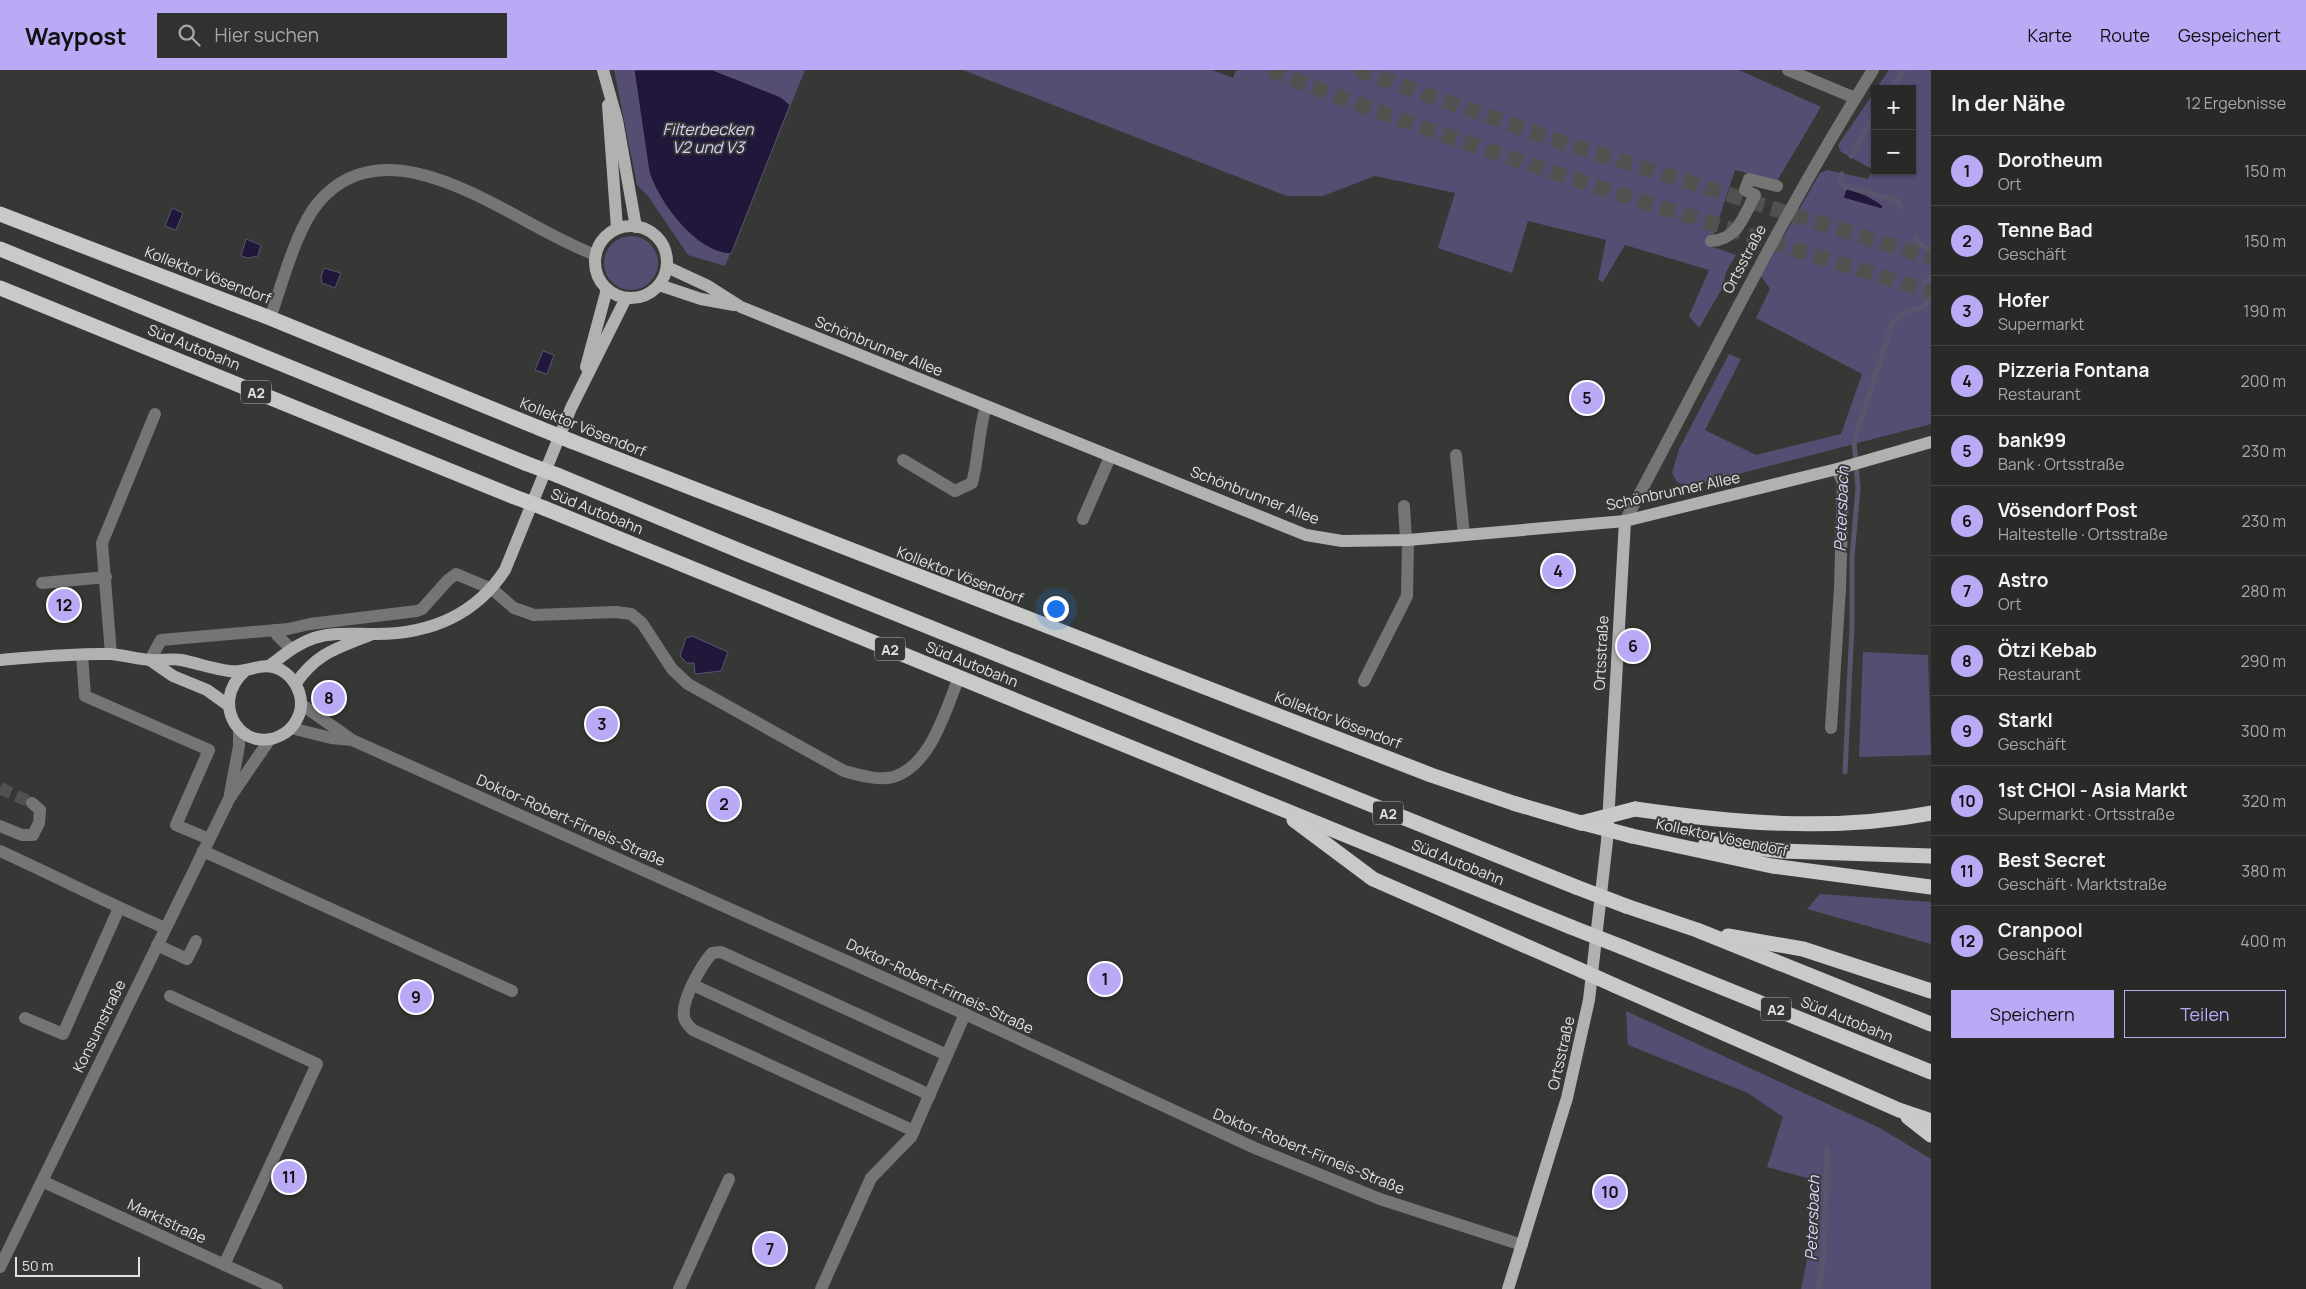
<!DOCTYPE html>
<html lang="de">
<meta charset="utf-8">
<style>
:root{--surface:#282a28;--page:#303230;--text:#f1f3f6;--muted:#a5a7a8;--line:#444645;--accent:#baaaf6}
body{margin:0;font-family:Manrope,sans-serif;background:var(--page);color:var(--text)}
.controls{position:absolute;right:15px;top:15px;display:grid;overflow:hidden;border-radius:0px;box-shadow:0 1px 4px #0004}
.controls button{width:45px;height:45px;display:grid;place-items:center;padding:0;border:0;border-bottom:1px solid var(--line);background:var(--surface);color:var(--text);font:25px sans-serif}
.scale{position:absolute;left:15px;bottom:12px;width:125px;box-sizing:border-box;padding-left:5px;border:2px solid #e2e3e1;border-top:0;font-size:14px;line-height:18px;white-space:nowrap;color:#e2e3e1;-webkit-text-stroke:4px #363836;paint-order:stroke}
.you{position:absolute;left:1055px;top:538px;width:18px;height:18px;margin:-12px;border:4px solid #fff;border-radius:50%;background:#1a73e8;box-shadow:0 0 0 8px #1a73e833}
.badge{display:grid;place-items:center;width:32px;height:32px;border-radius:50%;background:var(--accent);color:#111;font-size:16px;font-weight:700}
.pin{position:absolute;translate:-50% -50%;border:2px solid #fff;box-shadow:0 1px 5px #0006}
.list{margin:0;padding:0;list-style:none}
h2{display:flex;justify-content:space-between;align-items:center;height:65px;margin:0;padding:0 20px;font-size:21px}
h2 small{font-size:16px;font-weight:400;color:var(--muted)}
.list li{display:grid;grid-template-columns:32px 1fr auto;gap:15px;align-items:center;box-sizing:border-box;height:70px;padding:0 20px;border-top:1px solid var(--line)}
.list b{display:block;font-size:19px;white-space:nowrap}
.list p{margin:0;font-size:16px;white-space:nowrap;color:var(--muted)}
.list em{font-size:16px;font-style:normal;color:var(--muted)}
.actions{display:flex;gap:10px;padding:15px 20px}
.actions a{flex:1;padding:11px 0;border:1px solid var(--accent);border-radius:0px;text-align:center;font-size:18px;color:var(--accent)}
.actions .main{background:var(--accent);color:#111}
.icon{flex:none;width:28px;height:28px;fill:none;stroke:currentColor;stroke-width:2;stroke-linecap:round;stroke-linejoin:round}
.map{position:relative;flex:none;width:1931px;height:1219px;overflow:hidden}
header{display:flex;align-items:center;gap:30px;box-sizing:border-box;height:70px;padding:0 25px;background:var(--accent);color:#111}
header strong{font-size:24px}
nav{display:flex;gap:28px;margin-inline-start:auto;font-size:18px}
.search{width:350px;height:45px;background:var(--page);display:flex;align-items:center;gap:12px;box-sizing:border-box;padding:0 18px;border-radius:0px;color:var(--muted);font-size:19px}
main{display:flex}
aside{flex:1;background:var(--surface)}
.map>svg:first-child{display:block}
</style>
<header>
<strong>Waypost</strong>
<div class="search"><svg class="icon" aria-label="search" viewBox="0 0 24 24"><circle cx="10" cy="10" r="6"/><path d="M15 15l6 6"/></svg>Hier suchen</div>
<nav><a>Karte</a><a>Route</a><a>Gespeichert</a></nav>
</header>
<main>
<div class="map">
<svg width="1931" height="1219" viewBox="0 0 1931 1219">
<rect width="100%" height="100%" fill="#363836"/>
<g fill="#554d72">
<polygon points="614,0 805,0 725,196 688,185 648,126 637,115"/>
<polygon points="963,0 1212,0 1233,8 1236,0 1739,0 1821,37 1777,111 1735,100 1710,176 1736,185 1726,202 1723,217 1699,258 1689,246 1709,200 1625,175 1603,212 1598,210 1606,170 1528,151 1512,203 1438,178 1455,123 1375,106 1323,126 1287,126"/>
<polygon points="1889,0 1931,0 1931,354 1688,417 1677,412 1672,403 1679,379 1729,284 1741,289 1705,360 1756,385 1841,364 1862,304 1756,248 1770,219 1761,206 1820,103 1828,100 1868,109 1872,99 1841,82 1838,75 1875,21 1875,101 1912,101 1912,19 1876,19"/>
<circle cx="631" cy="193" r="27"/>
<polygon points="1863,582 1928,585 1931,685 1859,687"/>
<polygon points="1820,824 1931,832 1931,874 1807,839"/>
<polygon points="1626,941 1880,1058 1931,1089 1931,1219 1801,1219 1813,1162 1814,1110 1767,1097 1783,1047 1748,1023 1628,975"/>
</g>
<g fill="#21173b" stroke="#5b546d">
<path d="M634,0H713L781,27L790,35L731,184C696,183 659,133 649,102Z"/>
<path d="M1846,119C1861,122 1871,127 1883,136L1882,139L1843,128Z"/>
<polygon points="172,138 183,143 176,160 165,156"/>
<polygon points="246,169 261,175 258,186 248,188 241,186"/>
<polygon points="324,198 341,203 335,218 322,213 321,207"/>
<polygon points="543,281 554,285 547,304 535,300"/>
<polygon points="692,566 728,582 721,601 695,604 694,593 687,593 680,586 686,568"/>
</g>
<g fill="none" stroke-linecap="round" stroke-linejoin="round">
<g stroke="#5b546d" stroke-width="5">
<polyline points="1891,19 1903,0"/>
<polyline points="1851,86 1875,45"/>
<polyline points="1842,104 1840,108 1844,116 1896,130 1902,138"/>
<polyline points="1915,166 1918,173 1931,181"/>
<polyline points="1845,702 1852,557 1852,487 1858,418 1854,371 1892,254 1902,244 1925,236 1928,231 1926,213 1931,207"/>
<polyline points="1818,1219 1824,1189 1827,1078"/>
</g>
<polyline stroke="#505250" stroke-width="12" stroke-dasharray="12 6" stroke-linecap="butt" points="0,718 32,733"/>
<g stroke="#505250" stroke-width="15" stroke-dasharray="15 8" stroke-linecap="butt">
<path d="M1270,0C1486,86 1709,152 1931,222"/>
<polyline points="1357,0 1561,72 1931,188"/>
</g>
<g stroke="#747574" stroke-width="12">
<polyline points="1788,0 1855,28"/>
<path d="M1711,171C1738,170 1744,145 1755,125L1745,120L1749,109L1777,116"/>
<path d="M270,248C282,215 296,159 318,133C392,45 518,158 596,185"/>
<polyline points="1456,385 1464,465"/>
<path d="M903,390L955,421L972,413C979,388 978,361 986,337"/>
<polyline points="1404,436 1406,470"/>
<polyline points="1083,449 1110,387"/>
<path d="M1625,451C1707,300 1781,145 1873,0"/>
<polyline points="42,513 106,507"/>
<polyline points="276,560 277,565 291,579"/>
<polyline points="111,584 102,473 155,344"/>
<polyline points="82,585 85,626 209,680 176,755 209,769"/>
<path d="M150,590L161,570L288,559L310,554L417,541L422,539L448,510L456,504L492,519L514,538L534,545L616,542L631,544L642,553L672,599L688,614L844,701C859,705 878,711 893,707C931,696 946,639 959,607"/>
<polyline points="1364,611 1407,526 1408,470"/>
<polyline points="301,634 352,670 965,944 1257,1079 1380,1129 1522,1175"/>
<polyline points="291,658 331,668 352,670"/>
<polyline points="1831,658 1840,518 1843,413 1837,399"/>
<polyline points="230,724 239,676 239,660"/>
<polyline points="0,756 22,765 33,765 39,753 40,740 32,733"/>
<path d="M0,781C55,806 109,834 165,858"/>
<polyline points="203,781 512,921"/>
<polyline points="157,875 187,889 196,871"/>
<polyline points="693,915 930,1025"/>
<polyline points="170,926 317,994 224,1195"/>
<polyline points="25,948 63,964 119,838"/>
<path d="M914,1061L693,960C689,956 685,953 684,947C681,930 701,896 712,883L721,882L947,985"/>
<polyline points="44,1112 277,1219"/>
<polyline points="0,1197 229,729 270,669"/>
<polyline points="679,1219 729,1109"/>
<polyline points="821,1219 871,1108 911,1067 965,944"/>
</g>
<g stroke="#b0b2b0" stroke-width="12">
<polyline points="603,0 617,50 636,157"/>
<polyline points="608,35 617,158"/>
<circle cx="631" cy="192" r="36"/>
<polyline points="667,197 708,216 741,237 1306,465 1342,471 1408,470 1625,451 1837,399 1931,372"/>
<polyline points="659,215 701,229 734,235"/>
<polyline points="586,297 607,219"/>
<path d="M0,590C36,587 73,583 110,584C123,585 137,589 151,590C161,591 171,588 181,590C197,593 213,599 229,601C247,604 263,590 281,600C293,607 301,620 301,634C301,645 294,657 285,663C244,689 207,634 245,601"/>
<polyline points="150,590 173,606 207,620 228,635"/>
<path d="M269,596C284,585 296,574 314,568C333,562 352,564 371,564C427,565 474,547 505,500L571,338L626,228"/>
<path d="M296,613C318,582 336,579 370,565"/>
<polyline points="1508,1219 1567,1028 1589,930 1607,771 1625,451"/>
</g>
<g stroke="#c7cac7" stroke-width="15">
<polyline points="0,144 270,248 539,358"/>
<polyline points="0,179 525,393"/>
<polyline points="0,218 512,426"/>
<polyline points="571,371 1431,705 1513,733 1581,753"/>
<polyline points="557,405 745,483 1576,817"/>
<polyline points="544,438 1571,857"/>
<path d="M1635,739C1733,753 1832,762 1931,743"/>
<polyline points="1294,750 1373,809 1567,894"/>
<polyline points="1632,766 1772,796 1931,817"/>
<polyline points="1706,773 1782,781 1931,786"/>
<polyline points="1626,836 1697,860 1931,954"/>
<polyline points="1728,866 1803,879 1931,921"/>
<polyline points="1622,877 1931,1002"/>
<polyline points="1616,916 1899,1040 1931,1051"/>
<polyline points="1908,1047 1931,1065"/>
</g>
<g stroke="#c7cac7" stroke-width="15">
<polyline points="539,358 571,371"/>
<polyline points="525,393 557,405"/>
<polyline points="512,426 544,438"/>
<polyline points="1581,753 1635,739"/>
<polyline points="1583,753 1632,766"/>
<polyline points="1576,817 1626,836"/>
<polyline points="1571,857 1622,877"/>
<polyline points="1567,894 1616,916"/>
</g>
</g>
<g text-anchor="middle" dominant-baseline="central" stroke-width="4" stroke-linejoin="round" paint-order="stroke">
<g fill="#363836" stroke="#aeb0ae" stroke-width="1">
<rect x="241" y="310.5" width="30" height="23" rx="4"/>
<rect x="875" y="567.5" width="30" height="23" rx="4"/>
<rect x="1373" y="731.5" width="30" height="23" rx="4"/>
<rect x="1761" y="927.5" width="30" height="23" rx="4"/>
</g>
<g font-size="14" font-weight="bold" fill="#e2e3e1">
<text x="256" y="322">A2</text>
<text x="890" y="579">A2</text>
<text x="1388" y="743">A2</text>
<text x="1776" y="939">A2</text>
</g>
<g font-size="15" fill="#e2e3e1" stroke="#363836">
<text transform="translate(1744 189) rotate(-62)">Ortsstraße</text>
<text transform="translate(208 205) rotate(21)">Kollektor Vösendorf</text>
<text transform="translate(879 276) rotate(22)">Schönbrunner Allee</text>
<text transform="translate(194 277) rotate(22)">Süd Autobahn</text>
<text transform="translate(583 357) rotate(22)">Kollektor Vösendorf</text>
<text transform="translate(1673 421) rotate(-12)">Schönbrunner Allee</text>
<text transform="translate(1255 425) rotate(21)">Schönbrunner Allee</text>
<text transform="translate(597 441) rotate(22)">Süd Autobahn</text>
<text transform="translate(960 505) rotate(21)">Kollektor Vösendorf</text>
<text transform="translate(1601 583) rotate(-87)">Ortsstraße</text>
<text transform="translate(972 594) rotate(22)">Süd Autobahn</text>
<text transform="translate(1338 650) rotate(21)">Kollektor Vösendorf</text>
<text transform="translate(571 750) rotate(24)">Doktor-Robert-Firneis-Straße</text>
<text transform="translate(1722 767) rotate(12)">Kollektor Vösendorf</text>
<text transform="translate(1458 792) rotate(22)">Süd Autobahn</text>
<text transform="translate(940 916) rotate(25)">Doktor-Robert-Firneis-Straße</text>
<text transform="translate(1847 949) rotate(22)">Süd Autobahn</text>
<text transform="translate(99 956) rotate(-64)">Konsumstraße</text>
<text transform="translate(1561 983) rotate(-77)">Ortsstraße</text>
<text transform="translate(1309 1081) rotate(22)">Doktor-Robert-Firneis-Straße</text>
<text transform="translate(167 1151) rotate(25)">Marktstraße</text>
</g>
<g font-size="16" font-style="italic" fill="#dbd3fe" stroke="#363836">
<text x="708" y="59">Filterbecken<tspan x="708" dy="18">V2 und V3</tspan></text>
<text transform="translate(1841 439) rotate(-88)">Petersbach</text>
<text transform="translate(1812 1148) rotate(-88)">Petersbach</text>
</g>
</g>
</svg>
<div class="controls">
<button>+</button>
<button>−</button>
</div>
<div class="scale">50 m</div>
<div class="you"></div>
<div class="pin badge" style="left:1105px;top:909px">1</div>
<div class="pin badge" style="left:724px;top:734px">2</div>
<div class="pin badge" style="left:602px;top:654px">3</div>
<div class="pin badge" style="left:1558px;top:501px">4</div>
<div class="pin badge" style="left:1587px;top:328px">5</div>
<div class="pin badge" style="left:1633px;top:576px">6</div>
<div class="pin badge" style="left:770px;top:1179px">7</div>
<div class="pin badge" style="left:329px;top:628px">8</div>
<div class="pin badge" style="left:416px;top:927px">9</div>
<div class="pin badge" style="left:1610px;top:1122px">10</div>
<div class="pin badge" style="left:289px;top:1107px">11</div>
<div class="pin badge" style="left:64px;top:535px">12</div>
</div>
<aside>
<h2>In der Nähe<small>12 Ergebnisse</small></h2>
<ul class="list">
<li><span class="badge">1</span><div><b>Dorotheum</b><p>Ort</p></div><em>150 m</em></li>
<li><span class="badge">2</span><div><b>Tenne Bad</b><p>Geschäft</p></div><em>150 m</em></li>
<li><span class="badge">3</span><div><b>Hofer</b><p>Supermarkt</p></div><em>190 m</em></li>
<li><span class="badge">4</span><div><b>Pizzeria Fontana</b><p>Restaurant</p></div><em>200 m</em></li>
<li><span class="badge">5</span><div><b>bank99</b><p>Bank · Ortsstraße</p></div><em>230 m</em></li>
<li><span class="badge">6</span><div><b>Vösendorf Post</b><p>Haltestelle · Ortsstraße</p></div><em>230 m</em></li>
<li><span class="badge">7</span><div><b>Astro</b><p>Ort</p></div><em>280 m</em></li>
<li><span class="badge">8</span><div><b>Ötzi Kebab</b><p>Restaurant</p></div><em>290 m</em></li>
<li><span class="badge">9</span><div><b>Starkl</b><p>Geschäft</p></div><em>300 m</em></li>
<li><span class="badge">10</span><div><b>1st CHOI - Asia Markt</b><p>Supermarkt · Ortsstraße</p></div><em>320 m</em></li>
<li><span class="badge">11</span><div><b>Best Secret</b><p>Geschäft · Marktstraße</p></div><em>380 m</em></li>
<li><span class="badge">12</span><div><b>Cranpool</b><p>Geschäft</p></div><em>400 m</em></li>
</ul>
<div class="actions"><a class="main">Speichern</a><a>Teilen</a></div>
</aside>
</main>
